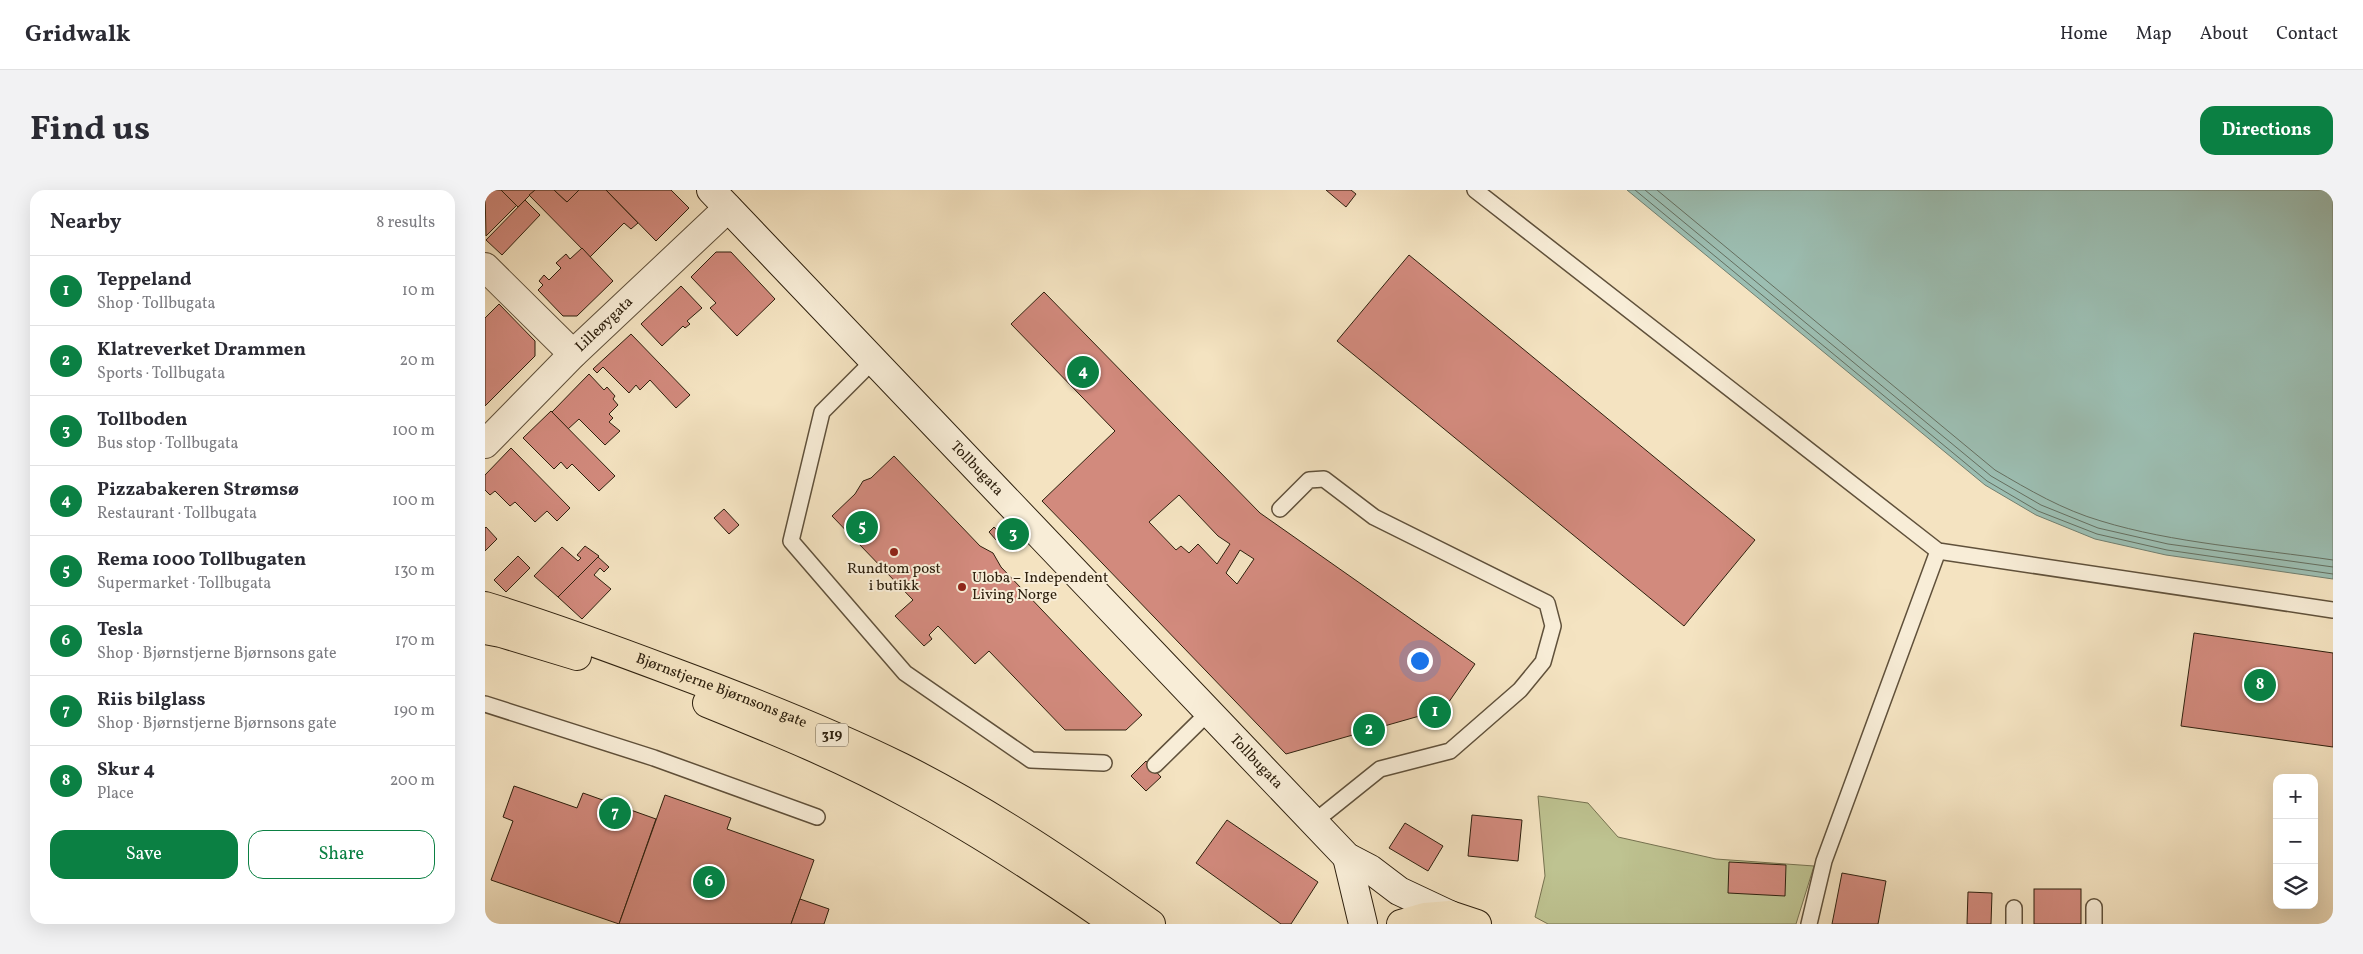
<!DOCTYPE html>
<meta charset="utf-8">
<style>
:root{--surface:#fff;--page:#f2f2f3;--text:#2b2b33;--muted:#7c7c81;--line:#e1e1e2;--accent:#0b8043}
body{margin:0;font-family:Vollkorn,serif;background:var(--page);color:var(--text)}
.controls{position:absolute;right:15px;bottom:15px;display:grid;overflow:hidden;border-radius:10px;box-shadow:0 5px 20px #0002}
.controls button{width:45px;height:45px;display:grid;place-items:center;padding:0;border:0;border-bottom:1px solid var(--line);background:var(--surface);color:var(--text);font:25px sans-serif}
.you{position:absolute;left:934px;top:470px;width:18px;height:18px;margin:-12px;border:4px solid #fff;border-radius:50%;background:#1a73e8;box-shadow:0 0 0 8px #1a73e833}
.badge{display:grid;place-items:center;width:32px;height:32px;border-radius:50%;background:var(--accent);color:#fff;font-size:16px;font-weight:700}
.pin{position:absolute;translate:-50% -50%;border:2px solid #fff;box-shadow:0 1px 5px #0006}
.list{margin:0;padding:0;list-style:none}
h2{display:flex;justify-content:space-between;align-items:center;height:65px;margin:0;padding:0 20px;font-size:21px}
h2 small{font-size:16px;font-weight:400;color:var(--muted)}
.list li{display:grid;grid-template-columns:32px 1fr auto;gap:15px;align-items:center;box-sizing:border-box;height:70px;padding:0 20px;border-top:1px solid var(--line)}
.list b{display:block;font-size:19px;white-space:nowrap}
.list p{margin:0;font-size:16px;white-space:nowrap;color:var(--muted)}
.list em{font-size:16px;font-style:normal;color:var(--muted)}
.actions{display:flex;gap:10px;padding:15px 20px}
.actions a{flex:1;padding:11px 0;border:1px solid var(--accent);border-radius:15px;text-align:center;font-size:18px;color:var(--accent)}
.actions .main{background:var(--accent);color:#fff}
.icon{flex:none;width:28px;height:28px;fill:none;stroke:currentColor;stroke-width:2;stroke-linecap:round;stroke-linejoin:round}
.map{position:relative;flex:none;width:1848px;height:734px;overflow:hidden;border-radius:15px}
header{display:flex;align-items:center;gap:30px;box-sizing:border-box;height:70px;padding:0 25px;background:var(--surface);border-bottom:1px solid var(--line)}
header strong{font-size:24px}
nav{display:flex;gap:28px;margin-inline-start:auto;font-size:18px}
.intro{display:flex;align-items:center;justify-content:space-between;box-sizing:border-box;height:120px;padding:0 30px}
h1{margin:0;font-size:35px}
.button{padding:12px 22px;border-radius:15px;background:var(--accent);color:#fff;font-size:18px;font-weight:700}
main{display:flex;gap:30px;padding:0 30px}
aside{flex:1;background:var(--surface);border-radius:15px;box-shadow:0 5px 20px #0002}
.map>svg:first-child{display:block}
</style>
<header>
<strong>Gridwalk</strong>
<nav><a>Home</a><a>Map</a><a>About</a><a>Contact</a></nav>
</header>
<div class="intro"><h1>Find us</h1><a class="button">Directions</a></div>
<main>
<aside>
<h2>Nearby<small>8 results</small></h2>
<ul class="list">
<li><span class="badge">1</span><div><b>Teppeland</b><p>Shop · Tollbugata</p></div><em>10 m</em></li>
<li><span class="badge">2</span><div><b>Klatreverket Drammen</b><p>Sports · Tollbugata</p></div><em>20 m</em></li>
<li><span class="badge">3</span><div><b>Tollboden</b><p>Bus stop · Tollbugata</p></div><em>100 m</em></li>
<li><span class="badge">4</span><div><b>Pizzabakeren Strømsø</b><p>Restaurant · Tollbugata</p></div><em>100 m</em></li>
<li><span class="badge">5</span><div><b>Rema 1000 Tollbugaten</b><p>Supermarket · Tollbugata</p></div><em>130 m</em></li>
<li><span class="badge">6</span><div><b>Tesla</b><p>Shop · Bjørnstjerne Bjørnsons gate</p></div><em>170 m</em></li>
<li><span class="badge">7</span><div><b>Riis bilglass</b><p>Shop · Bjørnstjerne Bjørnsons gate</p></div><em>190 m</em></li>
<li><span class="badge">8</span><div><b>Skur 4</b><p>Place</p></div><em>200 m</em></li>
</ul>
<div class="actions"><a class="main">Save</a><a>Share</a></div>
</aside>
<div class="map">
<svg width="1848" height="734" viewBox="0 0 1848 734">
<rect width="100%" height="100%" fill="#f4e3c1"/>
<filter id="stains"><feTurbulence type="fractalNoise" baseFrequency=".004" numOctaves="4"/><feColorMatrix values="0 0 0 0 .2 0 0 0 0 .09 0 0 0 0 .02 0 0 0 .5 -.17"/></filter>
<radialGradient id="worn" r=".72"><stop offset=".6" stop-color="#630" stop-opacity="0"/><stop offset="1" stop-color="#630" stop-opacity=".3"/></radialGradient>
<polygon fill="#bec391" stroke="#767250" points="1053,606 1103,613 1133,647 1231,669 1329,676 1311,734 1063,734 1050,727 1060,686"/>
<polygon fill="#9cbeb2" stroke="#707f70" points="1142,0 1848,0 1848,389 1681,365 1610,349 1551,325 1500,295"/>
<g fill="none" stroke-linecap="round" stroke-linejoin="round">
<g stroke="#656f60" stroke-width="1">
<polyline points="1150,0 1502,291 1553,321 1612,344 1682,360 1848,384"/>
<polyline points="1160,0 1506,286 1556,315 1613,338 1683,354 1848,377"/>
<path d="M1172,0L1510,280C1544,300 1578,320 1616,331C1687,353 1774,359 1848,370"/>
</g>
</g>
<g fill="#d28a7d" stroke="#2e200e" fill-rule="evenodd">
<polygon points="0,0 16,0 32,15 1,46"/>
<polygon points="16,0 50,0 33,17"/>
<polygon points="50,0 69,0 82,12 94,0 121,0 153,33 146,39 139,33 105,67 44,5"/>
<polygon points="69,0 94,0 82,12"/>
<polygon points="121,0 186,0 204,18 171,51"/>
<polygon points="841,0 866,0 871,4 861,17"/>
<polygon points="40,10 55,25 17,65 1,50"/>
<polygon points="97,58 128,91 92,126 78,126 53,100 58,95 54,91 59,85 64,90 76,78 71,73 81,64 85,69"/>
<polygon points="231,62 246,62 290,109 252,146 225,118 231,113 206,87"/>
<polygon points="924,65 1270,350 1199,436 852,151"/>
<polygon points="196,96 217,118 202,131 205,134 200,138 198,136 177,156 156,134"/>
<path d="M559,102L775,323L990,474L959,519L801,564L592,347L557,311L630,241L526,134ZM694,305L733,346L745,354L732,374L713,354L704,363L696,356L691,360L664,332ZM755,360L769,369L752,394L741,383Z"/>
<polygon points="14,114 50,151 50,166 0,216 0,128"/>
<polygon points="146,144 205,205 191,218 165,190 155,200 151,195 144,203 118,177 112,183 108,179"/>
<polygon points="104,184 119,200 122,197 130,206 128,209 133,215 124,224 128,228 124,232 135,241 120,255 94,229 83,239 67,222"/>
<polygon points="66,221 130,286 114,301 87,274 82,279 76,272 69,279 38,248"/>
<polygon points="26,258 85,318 72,331 62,321 50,332 30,312 25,316 10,301 5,305 0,300 0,285"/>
<polygon points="409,266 495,356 508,363 516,377 657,525 641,540 580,540 504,461 490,474 453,436 444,445 447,449 439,456 410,426 428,410 347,326 370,304 378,291 386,288"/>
<polygon points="239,319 254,335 244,344 229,328"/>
<polygon points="1,337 12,349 0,361 0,338"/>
<polygon points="509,337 524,353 519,359 504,342"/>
<polygon points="100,356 114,366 73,407 49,386 77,357 93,371 96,368 92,365"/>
<polygon points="33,366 45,378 21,402 9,390"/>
<polygon points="113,367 124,377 119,382 115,378 109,385 126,399 97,429 73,407"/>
<polygon points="1709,443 1848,463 1848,557 1696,536"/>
<polygon points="661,571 676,587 661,601 646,586"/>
<polygon points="29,596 92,618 98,603 171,629 134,734 6,690 28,631 18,627"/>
<polygon points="180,605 246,628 242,639 329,670 306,734 134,734"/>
<polygon points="987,625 1037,630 1033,671 983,666"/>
<polygon points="742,630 833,692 806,734 796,734 711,673"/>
<polygon points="920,633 958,656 943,681 904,658"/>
<polygon points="1244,672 1301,675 1300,706 1243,703"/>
<polygon points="1357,683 1401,691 1393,734 1347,734"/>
<rect x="1549" y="699" width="47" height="35"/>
<polygon points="1483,702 1507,703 1506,734 1482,734"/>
<polygon points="315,709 344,719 339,734 306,734"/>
</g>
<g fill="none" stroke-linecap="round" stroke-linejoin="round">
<g stroke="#60513b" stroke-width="18">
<g id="service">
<polyline points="990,0 1453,361 1848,420"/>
<polyline points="389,170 337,222 306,351 420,483 546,570 619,573"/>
<polyline points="795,319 824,290 839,289 889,327 1062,413 1068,436 1058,472 1035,500 965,561 895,579 829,632"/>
<polyline points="0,514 169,568 332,627"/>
<polyline points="670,575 724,522"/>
<polyline points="1609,717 1609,734"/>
<polyline points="1529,718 1529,734"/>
<polyline points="1324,734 1339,671 1453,361"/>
</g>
</g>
<g stroke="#60513b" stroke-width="30">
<g id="minor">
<polyline points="0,77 88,164"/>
<path id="s1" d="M0,254L88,164L243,18"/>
</g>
</g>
<g stroke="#2e200e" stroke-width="30">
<g id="secondary">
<path id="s2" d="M226,0L862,667L885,679L914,701L965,725"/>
<polyline points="862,667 878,734"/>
</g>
</g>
<g stroke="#2e200e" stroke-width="30">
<g id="primary">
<path id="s3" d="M0,416C63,435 125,458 186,481C264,510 341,540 416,577C504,621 586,677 666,734"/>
<polyline points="0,440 16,443 92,466"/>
<path d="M222,513C291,541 360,569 425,605C496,643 564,688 630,734"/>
<polyline points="916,734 940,727 965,725 992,734"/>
</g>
</g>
<use href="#service" stroke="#f8edd7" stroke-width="15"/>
<use href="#minor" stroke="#f8edd7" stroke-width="28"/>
<use href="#secondary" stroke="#f8edd7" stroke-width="28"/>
<use href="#primary" stroke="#f4e3c1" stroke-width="28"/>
</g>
<g fill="#8f2418" stroke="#f8edd7" stroke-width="2">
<circle cx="409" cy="362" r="5"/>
<circle cx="477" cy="397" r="5"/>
</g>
<g text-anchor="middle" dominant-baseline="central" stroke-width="4" stroke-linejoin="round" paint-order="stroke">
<rect fill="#f8edd7" stroke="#6b5e4a" stroke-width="1" x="331" y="533.5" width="32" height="23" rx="4"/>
<g font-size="14" font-weight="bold" fill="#2e200e">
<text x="347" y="545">319</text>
</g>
<g font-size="15" fill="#2e200e" stroke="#f8edd7">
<text stroke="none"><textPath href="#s1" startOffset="169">Lilleøygata</textPath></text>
<text stroke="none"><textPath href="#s2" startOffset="385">Tollbugata</textPath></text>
<text stroke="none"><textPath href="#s3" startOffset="251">Bjørnstjerne Bjørnsons gate</textPath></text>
<text stroke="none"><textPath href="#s2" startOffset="790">Tollbugata</textPath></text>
</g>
<g font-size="15" fill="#2e200e" stroke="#f8edd7">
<text x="409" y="379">Rundtom post<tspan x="409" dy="17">i butikk</tspan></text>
<text x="487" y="388" text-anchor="start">Uloba – Independent<tspan x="487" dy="17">Living Norge</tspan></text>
</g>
</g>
<rect width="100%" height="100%" filter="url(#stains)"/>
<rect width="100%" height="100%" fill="url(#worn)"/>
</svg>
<div class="controls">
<button>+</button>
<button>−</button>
<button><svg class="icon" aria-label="layers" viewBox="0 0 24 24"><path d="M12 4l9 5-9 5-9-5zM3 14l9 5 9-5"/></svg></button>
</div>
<div class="you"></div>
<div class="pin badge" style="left:950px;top:522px">1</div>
<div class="pin badge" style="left:884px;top:540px">2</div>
<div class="pin badge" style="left:528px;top:344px">3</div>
<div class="pin badge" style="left:598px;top:182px">4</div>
<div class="pin badge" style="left:377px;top:337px">5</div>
<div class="pin badge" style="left:224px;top:692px">6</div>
<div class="pin badge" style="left:130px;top:623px">7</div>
<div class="pin badge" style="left:1775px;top:495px">8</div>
</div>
</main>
